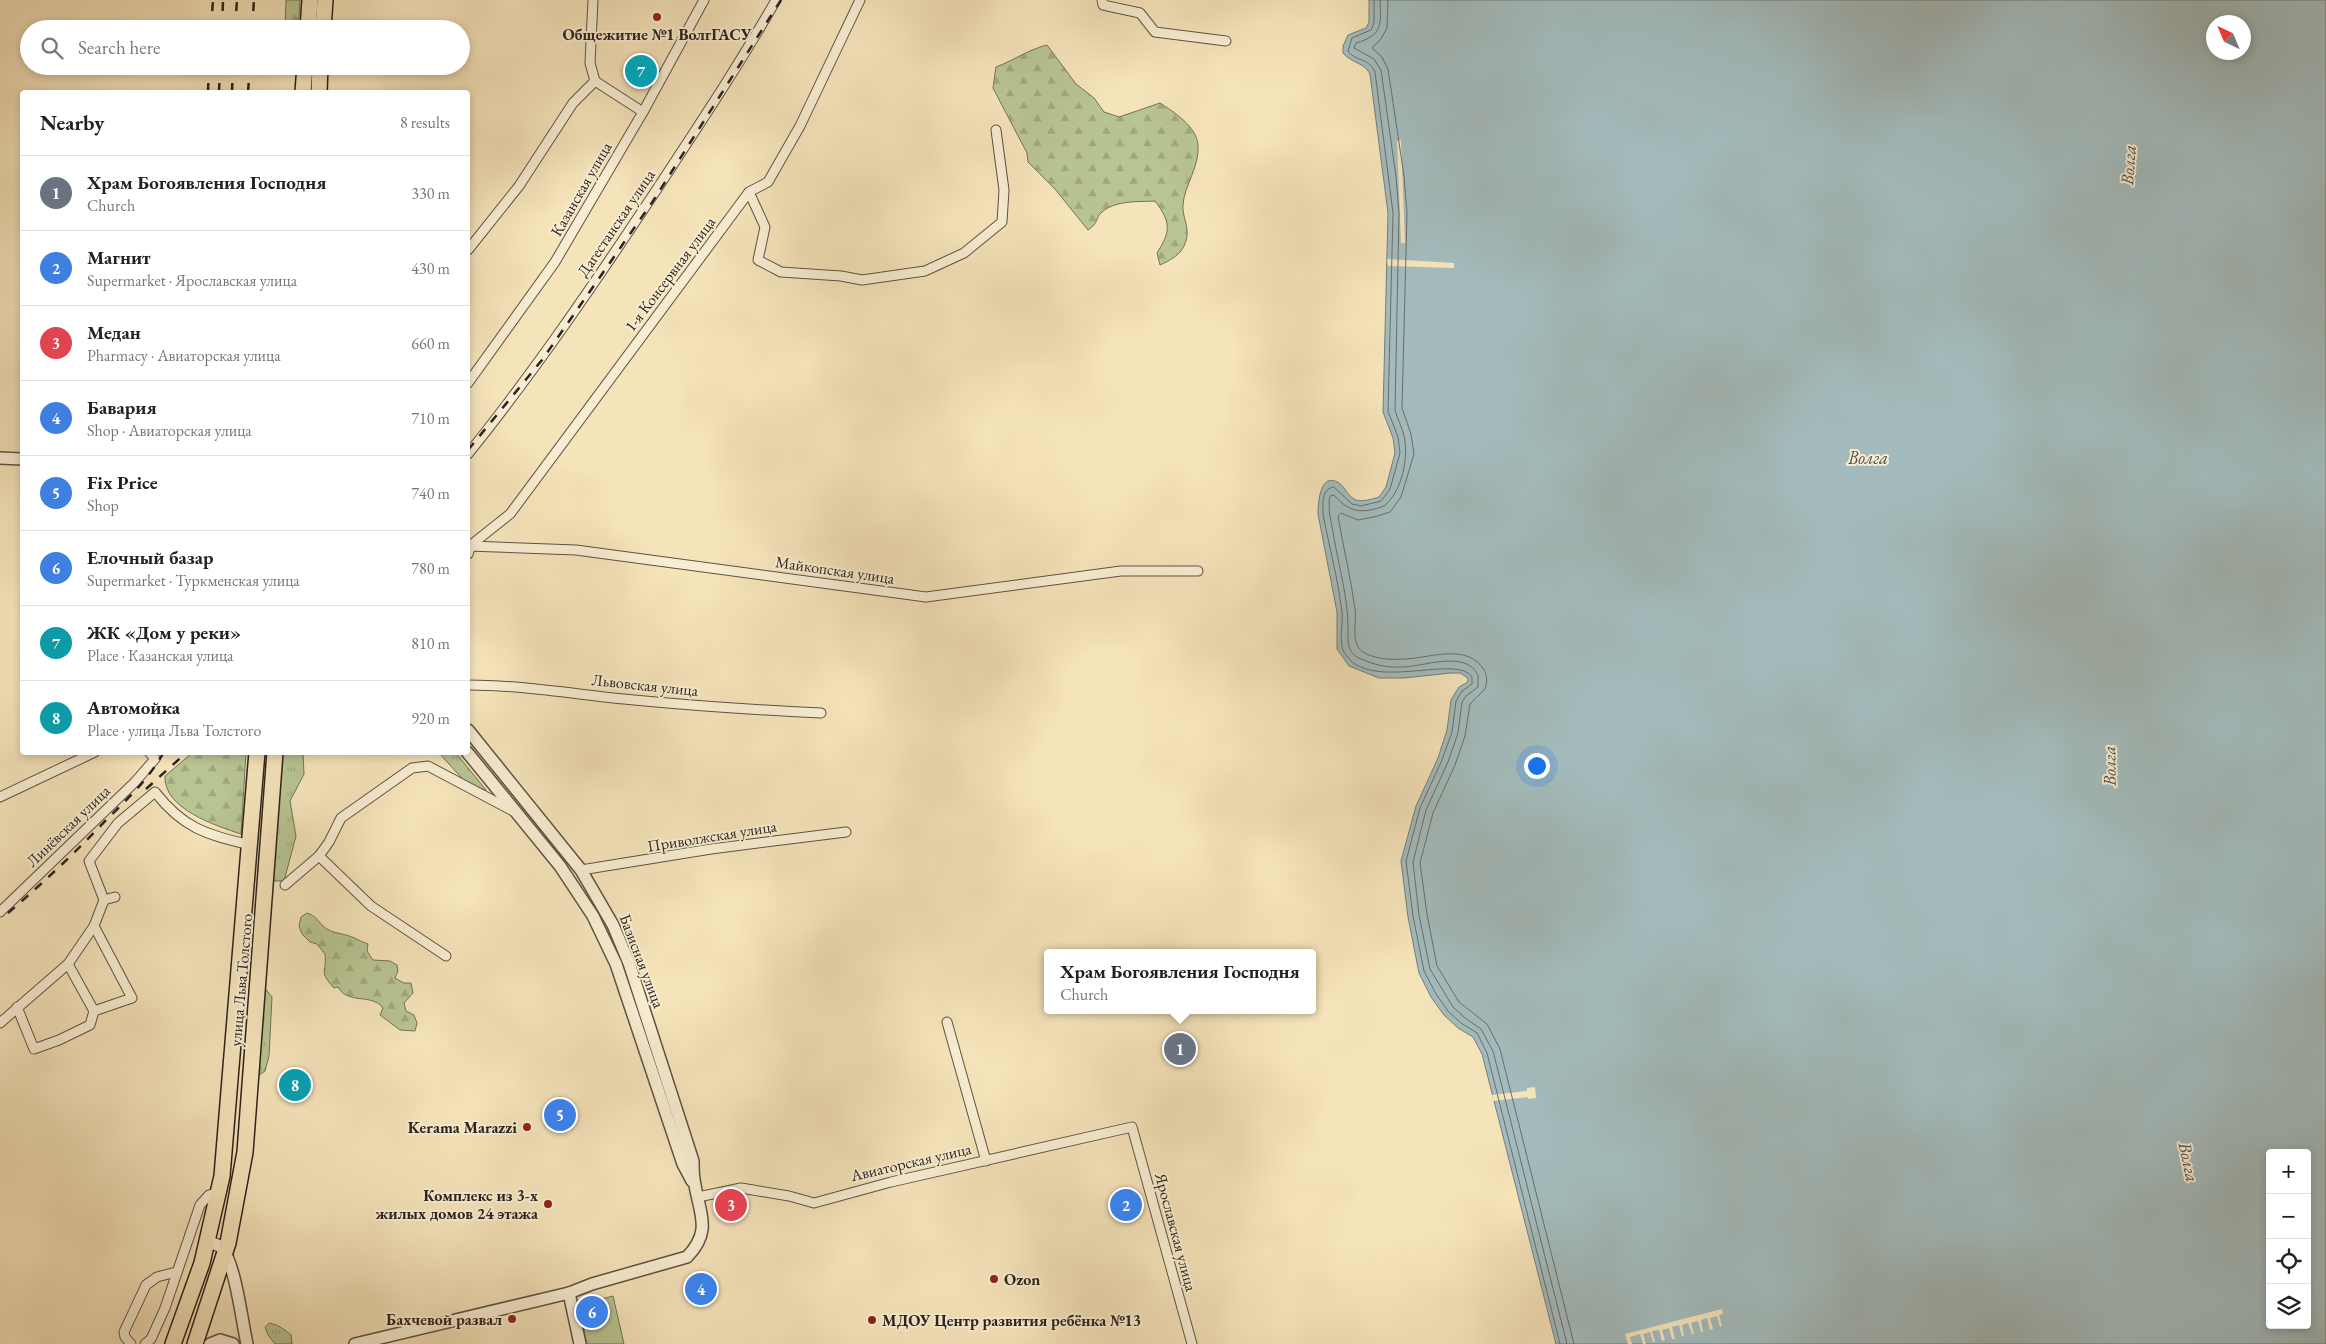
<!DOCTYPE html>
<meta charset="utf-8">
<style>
:root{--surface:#fff;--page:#f2f2f2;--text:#222;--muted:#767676;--line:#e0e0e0;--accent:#8f2418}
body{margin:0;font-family:"EB Garamond",serif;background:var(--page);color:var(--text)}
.controls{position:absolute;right:15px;bottom:15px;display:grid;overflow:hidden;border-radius:5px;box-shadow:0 2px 8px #0003}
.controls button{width:45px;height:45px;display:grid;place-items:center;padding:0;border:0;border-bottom:1px solid var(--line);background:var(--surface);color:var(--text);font:25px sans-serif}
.compass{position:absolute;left:2206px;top:15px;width:45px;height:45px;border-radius:50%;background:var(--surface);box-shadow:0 2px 8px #0003;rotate:316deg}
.you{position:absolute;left:1536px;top:765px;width:18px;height:18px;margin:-12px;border:4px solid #fff;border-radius:50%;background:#1a73e8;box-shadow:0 0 0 8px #1a73e833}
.badge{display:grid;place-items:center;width:32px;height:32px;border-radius:50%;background:var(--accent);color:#fff;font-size:16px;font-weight:700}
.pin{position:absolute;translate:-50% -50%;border:2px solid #fff;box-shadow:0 1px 5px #0006}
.popup{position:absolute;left:1044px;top:949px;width:272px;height:65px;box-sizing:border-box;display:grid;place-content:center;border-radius:5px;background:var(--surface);filter:drop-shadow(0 1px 4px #0005);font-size:16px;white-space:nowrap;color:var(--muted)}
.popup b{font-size:19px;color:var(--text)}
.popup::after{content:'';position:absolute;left:50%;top:100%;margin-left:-10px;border:10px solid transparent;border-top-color:var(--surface)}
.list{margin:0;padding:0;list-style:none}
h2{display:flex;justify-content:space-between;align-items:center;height:65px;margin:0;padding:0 20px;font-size:21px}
h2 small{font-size:16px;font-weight:400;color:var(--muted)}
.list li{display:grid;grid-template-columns:32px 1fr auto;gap:15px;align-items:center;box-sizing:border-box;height:75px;padding:0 20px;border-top:1px solid var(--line)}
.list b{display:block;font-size:19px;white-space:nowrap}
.list p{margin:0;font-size:16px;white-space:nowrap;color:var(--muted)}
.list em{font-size:16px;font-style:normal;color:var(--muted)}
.icon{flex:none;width:28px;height:28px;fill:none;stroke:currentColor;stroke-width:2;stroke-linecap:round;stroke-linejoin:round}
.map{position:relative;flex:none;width:2326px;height:1344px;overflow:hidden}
.search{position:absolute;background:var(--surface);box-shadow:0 2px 8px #0003;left:20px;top:20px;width:450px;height:55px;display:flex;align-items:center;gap:12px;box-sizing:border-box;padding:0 18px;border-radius:28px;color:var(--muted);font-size:19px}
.panel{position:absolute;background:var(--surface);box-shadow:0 2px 8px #0003;left:20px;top:90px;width:450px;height:665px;border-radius:5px}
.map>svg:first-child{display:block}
</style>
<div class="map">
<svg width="2326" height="1344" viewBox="0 0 2326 1344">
<defs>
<pattern id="grass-tufts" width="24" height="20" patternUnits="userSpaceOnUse" patternTransform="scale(1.25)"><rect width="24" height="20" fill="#b8c492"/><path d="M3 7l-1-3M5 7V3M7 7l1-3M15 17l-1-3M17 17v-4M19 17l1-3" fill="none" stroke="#9ea87d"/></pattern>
<pattern id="forest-firs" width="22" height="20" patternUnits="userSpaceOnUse" patternTransform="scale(1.25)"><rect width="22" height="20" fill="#b8c492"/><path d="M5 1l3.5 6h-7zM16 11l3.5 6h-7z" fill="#9ea87d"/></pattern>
</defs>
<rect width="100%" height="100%" fill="#f5e3ba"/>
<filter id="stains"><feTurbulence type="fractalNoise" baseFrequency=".004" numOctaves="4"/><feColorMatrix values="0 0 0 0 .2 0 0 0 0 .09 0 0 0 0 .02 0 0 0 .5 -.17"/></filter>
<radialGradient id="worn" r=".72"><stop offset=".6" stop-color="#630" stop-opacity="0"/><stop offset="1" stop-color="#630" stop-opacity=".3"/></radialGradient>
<g fill="url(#grass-tufts)" stroke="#727356">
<polygon points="280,753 303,753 304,774 290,801 296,836 284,881 270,881"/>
<polygon points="439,753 456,753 486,790 470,787"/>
<polygon points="264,987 272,997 269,1056 265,1071 258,1076"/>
<path d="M269,1323C279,1325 284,1329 291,1335L292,1344H275L268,1335L265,1327Z"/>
</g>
<g fill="url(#forest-firs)" stroke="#727356">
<polygon points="286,0 300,0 298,29 285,29"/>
<path d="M1047,45L1076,84L1094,98L1104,112L1119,117L1160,103C1174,112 1197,127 1198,145C1200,166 1184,186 1183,205C1182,219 1192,229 1184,246C1180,255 1169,261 1160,265L1157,253C1171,231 1171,222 1155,201C1138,202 1116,200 1102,212C1095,218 1099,223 1088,230L1055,189L1028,162L1027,153L993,88L996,67C1015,60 1027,50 1047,45Z"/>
<path d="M192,753H246L241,834C217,826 163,809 165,776Z"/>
<path d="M307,913C316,916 317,920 323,926C330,933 341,933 349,936C356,938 361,942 368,944L367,951L373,960L390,961L397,965L398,971L395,978L404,983H411L413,993L404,1003L406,1011L414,1015L417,1023L415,1031L400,1030L380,1015L383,1008C372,993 348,1005 338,987L334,988C318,970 327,975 325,954L317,944L310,942L302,934L299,926L301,917Z"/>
</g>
<polygon fill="#b8c492" stroke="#727356" points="613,1296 624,1344 587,1344 578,1305"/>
<path fill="#a3bbbc" stroke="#737e7c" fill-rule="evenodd" d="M1369,0H2326V1344H1556L1482,1054L1473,1037L1458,1028L1444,1015L1431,997L1419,973L1408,917L1401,861L1416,806L1438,758L1447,730L1451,700L1459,687L1468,682V678L1460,673H1451L1404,678H1379L1349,666L1337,649V612L1318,514C1318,503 1320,471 1339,483C1346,488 1348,497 1356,500C1363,502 1372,499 1379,497L1386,487L1395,453L1393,438L1383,412L1388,213L1370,74C1364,62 1351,63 1343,53V46L1348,35L1366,28L1369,22ZM2214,22H2244V52H2214ZM2270,1153H2307V1325H2270Z"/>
<g fill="#f5e3ba">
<polygon points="1401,140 1405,243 1401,243 1397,141"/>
<polygon points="1387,259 1454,263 1454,268 1388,266"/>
<polygon points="1535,1087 1536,1098 1528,1099 1528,1097 1493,1101 1492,1095 1527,1091 1527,1088"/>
<polygon points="1722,1309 1723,1314 1719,1315 1722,1326 1720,1327 1717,1316 1710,1318 1713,1329 1710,1330 1707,1318 1701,1320 1703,1332 1701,1332 1698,1321 1691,1323 1694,1334 1692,1334 1688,1323 1682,1325 1684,1336 1682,1336 1679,1325 1672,1327 1675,1339 1672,1339 1669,1328 1662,1330 1665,1340 1662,1341 1659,1330 1652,1331 1655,1342 1653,1342 1650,1332 1643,1334 1646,1344 1643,1344 1640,1334 1630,1337 1632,1344 1628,1344 1625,1334"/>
</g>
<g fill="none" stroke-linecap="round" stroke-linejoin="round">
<g stroke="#686e6c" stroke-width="1">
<path d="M1374,0V23L1371,30L1352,38L1348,51C1356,62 1368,57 1375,72L1393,213L1388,411L1398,437L1400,453L1390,489L1381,501L1361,506L1352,504L1334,487C1321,489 1323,503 1323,514C1329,546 1338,579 1342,612C1343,623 1340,635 1342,646C1342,651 1348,658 1352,662C1384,687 1458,655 1472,677V684L1462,691L1456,701L1452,732L1442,760L1420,808L1406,861L1413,916L1424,971L1436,994L1448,1011L1461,1023L1477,1033L1487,1053L1560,1344"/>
<path d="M1380,0C1381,25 1383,35 1356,43L1354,48L1374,59L1381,70L1396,177L1399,213L1395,410C1397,418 1402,427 1404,436C1409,457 1402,492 1384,506C1363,514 1349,513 1334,495L1330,496C1327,509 1332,524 1334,538C1339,567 1348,598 1348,628C1348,640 1346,652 1359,658C1374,665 1387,668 1404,667C1425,666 1466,650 1478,675V687L1466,696L1462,702L1458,733L1448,762L1426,810L1413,862L1419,915L1430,969L1453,1007L1465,1018L1481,1029L1493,1051L1567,1344"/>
<path d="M1388,0L1387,28L1381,39L1372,48L1382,57L1388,69L1404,176L1407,213L1402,408L1411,434L1414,454L1401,497L1390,512L1374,517L1358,520L1341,513L1338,516C1343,547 1351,578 1355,609C1357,622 1350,644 1363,652C1375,659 1389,660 1403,659C1427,659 1464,643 1482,667C1487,673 1488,681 1485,689L1470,704L1465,736L1455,765L1433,813L1420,863L1427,914L1437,966L1459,1002L1487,1024L1500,1049L1574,1344"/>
</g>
<g stroke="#5e5243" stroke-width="11">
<g id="minor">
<polyline points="1102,0 1103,5 1140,13 1155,32 1226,41"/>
<polyline points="595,81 643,112"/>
<polyline points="749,192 765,227 758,260 781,272 841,276 862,280 925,271 964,253 1002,222 1004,190 996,130"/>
<polyline points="468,250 519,186 573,103 595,81 590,63 593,0"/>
<polyline points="468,383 555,262 643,112 704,0"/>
<path d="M468,454C534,372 594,284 653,195C695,131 738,67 776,0"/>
<polyline points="468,546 576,550 926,597 1121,571 1198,571"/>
<polyline points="468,554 471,545 510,514 749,192 768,182 800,126 860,0"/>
<path d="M468,685C523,685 579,695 634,700C696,706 758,710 821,713"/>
<polyline points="0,797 95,752"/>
<polyline points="581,870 711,849 846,832"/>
<polyline points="285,885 319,856"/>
<path d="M104,900L89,861L118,823L155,792C184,829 206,834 250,845"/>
<polyline points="0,912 135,782 155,759 149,752"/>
<polyline points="446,956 371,906 319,856 329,842 341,818 412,768 428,766 515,812"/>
<polyline points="68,964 94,1011"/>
<polyline points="17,1007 34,1049 59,1040 90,1025 94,1011 132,998 94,926"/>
<polyline points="947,1022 986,1161"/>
<polyline points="0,1023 68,964 94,926 104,900 115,897"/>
<polyline points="698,1197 741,1188 789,1196 814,1203 891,1182 1132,1127 1192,1344"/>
<polyline points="131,1344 125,1337 124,1332 146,1285 157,1277 176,1272"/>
<polyline points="145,1344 151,1339 165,1308 200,1205 209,1195 219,1192"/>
</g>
</g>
<g stroke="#5e5243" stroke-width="14">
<g id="tertiary">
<polyline points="0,458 22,459"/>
<polyline points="467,752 560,866 593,916 616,964 683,1164 692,1181"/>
<path d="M207,1242C212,1243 217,1244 221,1247C235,1261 242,1322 247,1344"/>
<polyline points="569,1293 580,1344"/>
<polyline points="210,1344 220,1340 233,1344"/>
<path d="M355,1344L569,1293L592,1284L687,1257C712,1231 700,1215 695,1185C693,1177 693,1169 693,1161L629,963L613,925L581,870L468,730"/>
</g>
</g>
<g stroke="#2c221b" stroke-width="18">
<g id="primary">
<polyline points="308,29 310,0"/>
<polyline points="323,29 325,0"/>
<polyline points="303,92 305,66"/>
<polyline points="319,92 320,66"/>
<polyline points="173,1344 202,1263 222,1176 257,752"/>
<polyline points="195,1344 228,1243 245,1152 275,752"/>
</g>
</g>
<use href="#minor" stroke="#f8edd2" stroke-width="9"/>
<use href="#tertiary" stroke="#f8edd2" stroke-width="11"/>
<use href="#primary" stroke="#f5e3ba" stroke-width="15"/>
<g stroke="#2c221b" stroke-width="2.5" stroke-dasharray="9 9" stroke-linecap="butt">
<polyline points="211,29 213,0"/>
<polyline points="222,29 223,0"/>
<polyline points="235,29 237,0"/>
<polyline points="252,29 254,0"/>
<polyline points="208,92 209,66"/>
<polyline points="219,92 220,66"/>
<polyline points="232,92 233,66"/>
<polyline points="248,92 250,66"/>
<polyline points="468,450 542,360 653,201 781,0"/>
<polyline points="146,789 187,752"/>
<path d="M8,913C43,883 77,851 109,817C130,797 149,778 164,752"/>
</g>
</g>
<g fill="#8f2418" stroke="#f8edd2" stroke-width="2">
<circle cx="657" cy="17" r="5"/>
<circle cx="527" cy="1127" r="5"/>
<circle cx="548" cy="1204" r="5"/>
<circle cx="994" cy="1279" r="5"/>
<circle cx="512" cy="1319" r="5"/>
<circle cx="872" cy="1320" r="5"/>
</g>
<g text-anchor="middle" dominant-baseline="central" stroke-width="4" stroke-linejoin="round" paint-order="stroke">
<g font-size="16" font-weight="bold" fill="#2c221b" stroke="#f8edd2" text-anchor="end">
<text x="657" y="34" text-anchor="middle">Общежитие №1 ВолгГАСУ</text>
<text x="517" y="1127">Kerama Marazzi</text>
<text x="538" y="1195">Комплекс из 3-х<tspan x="538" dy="18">жилых домов 24 этажа</tspan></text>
<text x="1004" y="1279" text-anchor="start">Ozon</text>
<text x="502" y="1319">Бахчевой развал</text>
<text x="882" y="1320" text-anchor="start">МДОУ Центр развития ребёнка №13</text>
</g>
<g font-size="16" fill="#2c221b" stroke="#f8edd2">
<text transform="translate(581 189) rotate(-60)">Казанская улица</text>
<text transform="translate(616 223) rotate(-56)">Дагестанская улица</text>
<text transform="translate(670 274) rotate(-53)">1-я Консервная улица</text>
<text transform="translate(835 570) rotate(8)">Майкопская улица</text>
<text transform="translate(645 685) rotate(6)">Львовская улица</text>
<text transform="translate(68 826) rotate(-44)">Линёвская улица</text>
<text transform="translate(712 836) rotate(-9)">Приволжская улица</text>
<text transform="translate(642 961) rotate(69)">Базисная улица</text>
<text transform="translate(241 980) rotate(-85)">улица Льва Толстого</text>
<text transform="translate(911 1162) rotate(-13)">Авиаторская улица</text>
<text transform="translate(1176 1232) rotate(75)">Ярославская улица</text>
</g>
<g font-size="18" font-style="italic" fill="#50504b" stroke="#f8edd2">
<text transform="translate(2128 165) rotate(-86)">Волга</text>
<text x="1868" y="457">Волга</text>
<text transform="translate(2109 766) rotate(-91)">Волга</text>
<text transform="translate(2189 1162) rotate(78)">Волга</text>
</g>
</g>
<rect width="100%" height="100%" filter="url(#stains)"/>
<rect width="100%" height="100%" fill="url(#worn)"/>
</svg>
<div class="controls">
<button>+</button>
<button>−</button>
<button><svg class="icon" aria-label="locate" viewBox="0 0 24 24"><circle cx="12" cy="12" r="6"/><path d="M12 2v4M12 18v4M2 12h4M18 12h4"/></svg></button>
<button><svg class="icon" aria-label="layers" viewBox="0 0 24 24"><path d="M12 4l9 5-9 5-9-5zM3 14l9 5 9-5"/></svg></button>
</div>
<svg class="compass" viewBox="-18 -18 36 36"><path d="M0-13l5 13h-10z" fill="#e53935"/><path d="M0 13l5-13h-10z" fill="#767676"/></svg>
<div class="you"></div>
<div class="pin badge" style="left:1180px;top:1049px;background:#6b7280">1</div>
<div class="popup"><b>Храм Богоявления Господня</b>Church</div>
<div class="pin badge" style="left:1126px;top:1205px;background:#3f7fe0">2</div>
<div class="pin badge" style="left:731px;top:1205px;background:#e0444e">3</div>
<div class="pin badge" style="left:701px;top:1289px;background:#3f7fe0">4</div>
<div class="pin badge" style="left:560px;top:1115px;background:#3f7fe0">5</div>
<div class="pin badge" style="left:592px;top:1312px;background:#3f7fe0">6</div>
<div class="pin badge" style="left:641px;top:71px;background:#0f9aa8">7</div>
<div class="pin badge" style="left:295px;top:1085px;background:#0f9aa8">8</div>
<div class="search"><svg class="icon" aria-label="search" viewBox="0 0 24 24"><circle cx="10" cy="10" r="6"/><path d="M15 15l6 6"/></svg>Search here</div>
<section class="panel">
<h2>Nearby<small>8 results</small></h2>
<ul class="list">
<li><span class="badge" style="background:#6b7280">1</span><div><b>Храм Богоявления Господня</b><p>Church</p></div><em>330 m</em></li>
<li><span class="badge" style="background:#3f7fe0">2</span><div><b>Магнит</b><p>Supermarket · Ярославская улица</p></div><em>430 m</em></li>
<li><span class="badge" style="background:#e0444e">3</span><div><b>Медан</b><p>Pharmacy · Авиаторская улица</p></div><em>660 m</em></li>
<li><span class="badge" style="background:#3f7fe0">4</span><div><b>Бавария</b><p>Shop · Авиаторская улица</p></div><em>710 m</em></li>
<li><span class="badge" style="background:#3f7fe0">5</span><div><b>Fix Price</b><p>Shop</p></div><em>740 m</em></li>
<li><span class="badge" style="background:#3f7fe0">6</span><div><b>Елочный базар</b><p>Supermarket · Туркменская улица</p></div><em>780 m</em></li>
<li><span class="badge" style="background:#0f9aa8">7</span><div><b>ЖК «Дом у реки»</b><p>Place · Казанская улица</p></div><em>810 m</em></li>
<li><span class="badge" style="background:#0f9aa8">8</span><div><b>Автомойка</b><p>Place · улица Льва Толстого</p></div><em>920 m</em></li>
</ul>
</section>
</div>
